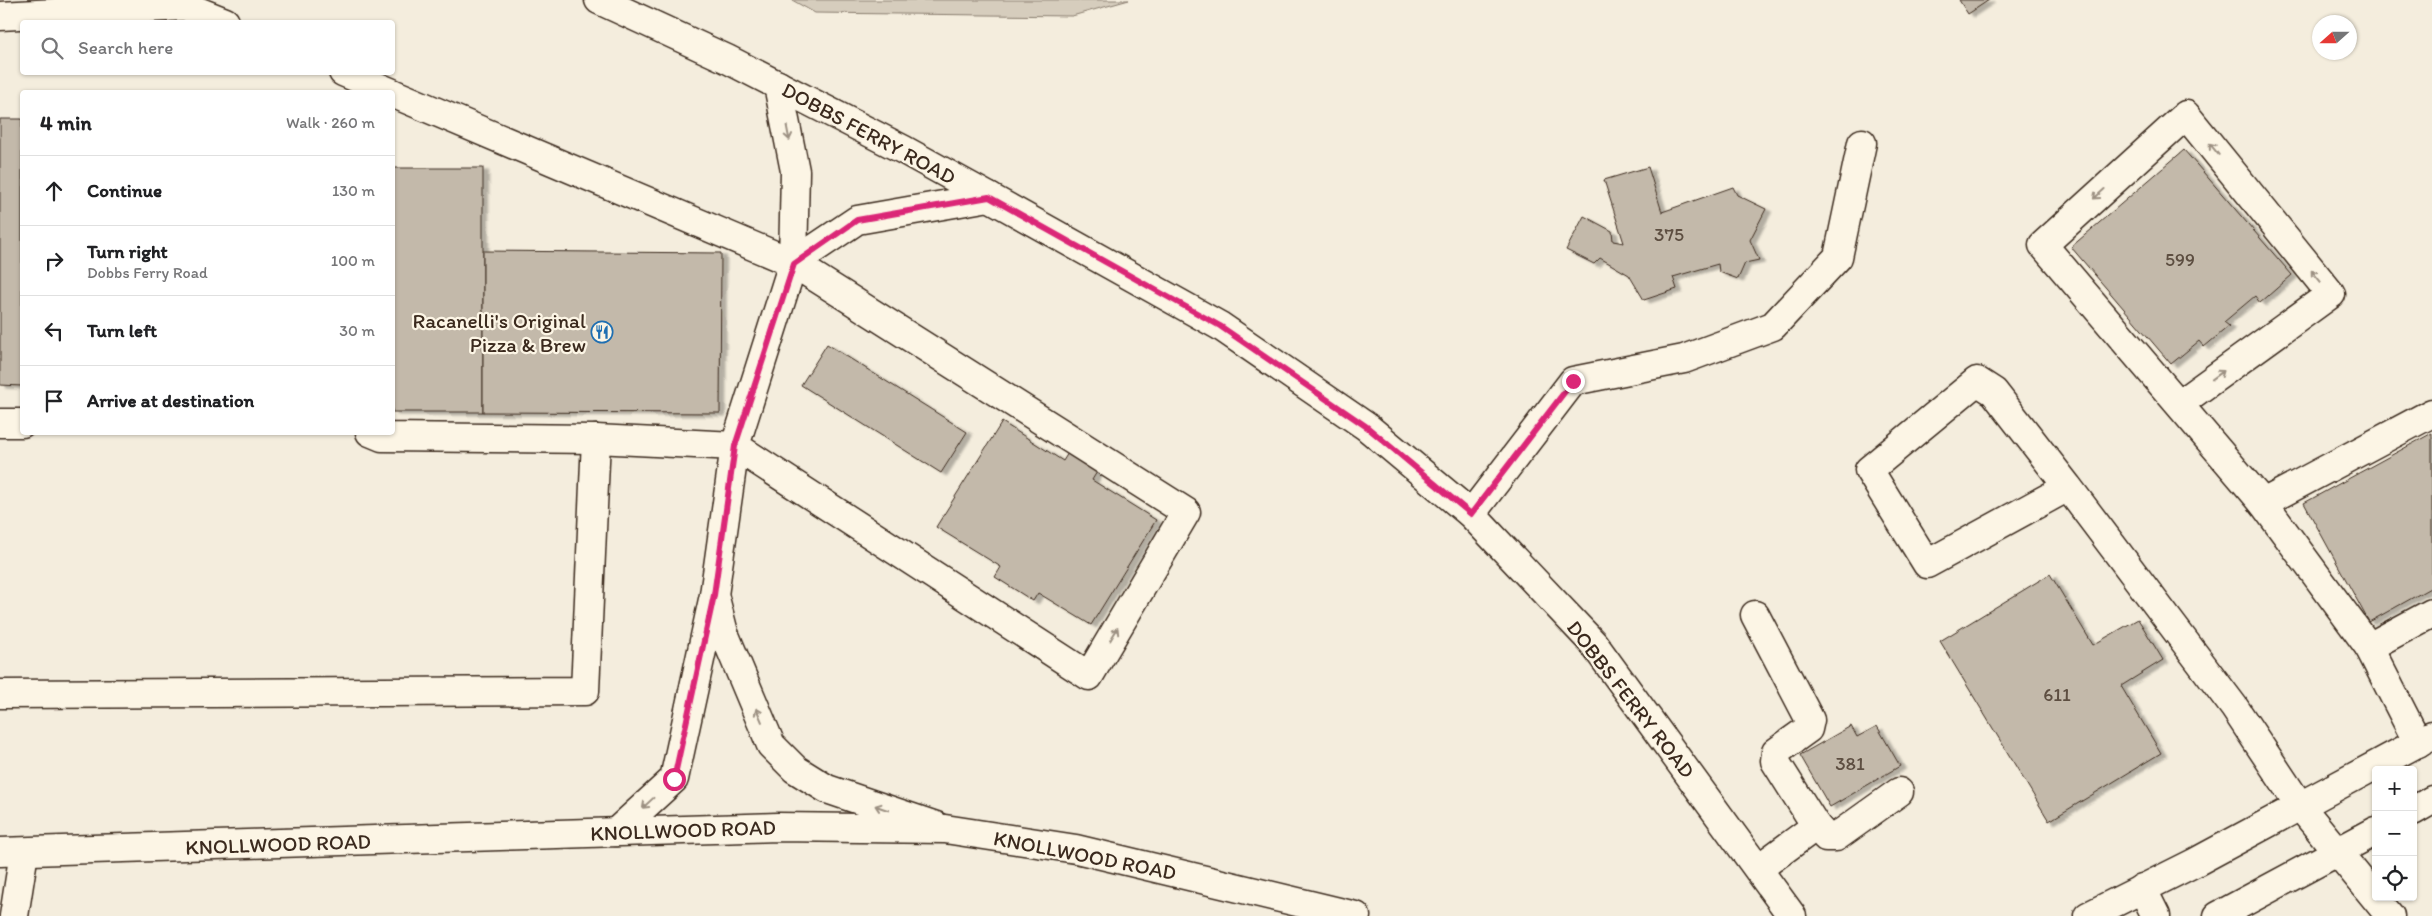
<!DOCTYPE html>
<meta charset="utf-8">
<style>
:root{--surface:#fff;--page:#f6f6f6;--text:#202124;--muted:#757577;--line:#e0e0e0}
body{margin:0;font-family:Itim,sans-serif;background:var(--page);color:var(--text)}
.controls{position:absolute;right:15px;bottom:15px;display:grid;overflow:hidden;border-radius:5px;box-shadow:0 1px 4px #0004}
.controls button{width:45px;height:45px;display:grid;place-items:center;padding:0;border:0;border-bottom:1px solid var(--line);background:var(--surface);color:var(--text);font:25px sans-serif}
.compass{position:absolute;left:2312px;top:15px;width:45px;height:45px;border-radius:50%;background:var(--surface);box-shadow:0 1px 4px #0004;rotate:249deg}
.stop{position:absolute;width:15px;height:15px;margin:-11px;border:4px solid #db2777;border-radius:50%;background:#fff}
.stop.end{background:#db2777;border-color:#fff;box-shadow:0 1px 5px #0008}
.list{margin:0;padding:0;list-style:none}
h2{display:flex;justify-content:space-between;align-items:center;height:65px;margin:0;padding:0 20px;font-size:21px}
h2 small{font-size:16px;font-weight:400;color:var(--muted)}
.list li{display:grid;grid-template-columns:32px 1fr auto;gap:15px;align-items:center;box-sizing:border-box;height:70px;padding:0 20px;border-top:1px solid var(--line)}
.list b{display:block;font-size:19px;white-space:nowrap}
.list p{margin:0;font-size:16px;white-space:nowrap;color:var(--muted)}
.list em{font-size:16px;font-style:normal;color:var(--muted)}
.icon{flex:none;width:28px;height:28px;fill:none;stroke:currentColor;stroke-width:2;stroke-linecap:round;stroke-linejoin:round}
.map{position:relative;flex:none;width:2432px;height:916px;overflow:hidden}
.search{position:absolute;background:var(--surface);box-shadow:0 1px 4px #0004;left:20px;top:20px;width:375px;height:55px;display:flex;align-items:center;gap:12px;box-sizing:border-box;padding:0 18px;border-radius:5px;color:var(--muted);font-size:19px}
.panel{position:absolute;background:var(--surface);box-shadow:0 1px 4px #0004;left:20px;top:90px;width:375px;height:345px;border-radius:5px}
.map>svg:first-child{display:block}
</style>
<div class="map">
<svg width="2432" height="916" viewBox="0 0 2432 916">
<defs>
<filter id="shadow"><feDropShadow dx="5.5" dy="3" stdDeviation="1" flood-color="#0004"/></filter>
</defs>
<rect width="100%" height="100%" fill="#f4eddd"/>
<filter id="ink" filterUnits="userSpaceOnUse"><feTurbulence type="fractalNoise" baseFrequency=".02" numOctaves="2"/><feDisplacementMap in="SourceGraphic" scale="10" xChannelSelector="R" yChannelSelector="G"/><feConvolveMatrix kernelMatrix="1 2 1 2 8 2 1 2 1" color-interpolation-filters="sRGB"/></filter>
<g filter="url(#ink)">
<polygon fill="#d6cdbd" stroke="#887c6e" points="792,0 1129,0 1072,16 815,13"/>
<g fill="#c3b9aa" stroke="#3b2a1e" filter="url(#shadow)">
<polygon points="1959,0 1989,0 1968,14"/>
<polygon points="0,119 22,119 22,386 0,385"/>
<polygon points="2184,150 2292,275 2260,303 2255,296 2224,322 2229,326 2204,347 2199,341 2171,364 2071,247"/>
<polygon points="1648,167 1662,212 1733,187 1737,195 1766,209 1750,240 1759,260 1745,263 1738,279 1719,272 1718,264 1673,277 1677,289 1644,300 1629,275 1600,258 1594,264 1566,250 1584,216 1612,231 1613,241 1624,243 1604,180"/>
<rect x="392" y="168" width="91" height="244"/>
<polygon points="483,251 721,253 720,413 483,412"/>
<polygon points="827,344 967,432 941,473 801,385"/>
<polygon points="1002,422 1063,461 1071,448 1100,467 1092,480 1156,520 1091,625 1038,593 1033,601 995,577 1001,567 936,527"/>
<polygon points="2432,433 2432,587 2369,622 2304,503"/>
<polygon points="2050,574 2093,645 2138,619 2163,660 2121,686 2161,753 2049,821 1940,641"/>
<polygon points="1851,726 1857,737 1877,726 1900,766 1830,807 1800,755"/>
</g>
<g fill="none" stroke-linecap="round" stroke-linejoin="round">
<g stroke="#3b2a1e" stroke-width="31">
<g id="minor">
<polyline points="0,16 185,6 225,22"/>
<polyline points="343,72 390,92"/>
<polyline points="392,93 793,263 1186,512 1089,676 735,446 793,263 795,171 778,85"/>
<polyline points="793,263 857,220 989,197"/>
<polyline points="2179,404 2331,294 2186,115 2043,245 2263,503 2369,647 2418,743"/>
<polyline points="0,423 22,423"/>
<polyline points="370,432 382,437 596,439 735,446 714,595 674,779 616,832"/>
<polyline points="2068,487 1994,392 1977,381 1869,470 1927,564 2068,487 2234,707 2300,806 2390,916"/>
<polyline points="2263,503 2432,413"/>
<polyline points="1471,514 1573,381 1684,359 1773,326 1838,257 1862,143"/>
<polyline points="715,598 724,633 771,745 795,769 827,789 936,826"/>
<polyline points="1755,615 1810,720 1808,729 1776,752 1775,761 1816,826 1759,868"/>
<polyline points="2369,647 2432,613"/>
<polyline points="0,694 585,691 596,439"/>
<polyline points="2413,811 2432,800"/>
<polyline points="1816,826 1826,837 1836,837 1899,792"/>
<polyline points="2142,888 2156,916"/>
<polyline points="14,916 24,852"/>
<polyline points="2218,916 2376,831"/>
</g>
</g>
<g stroke="#3b2a1e" stroke-width="31">
<g id="major">
<polyline points="599,0 727,59 904,150 989,197 1220,326 1367,427 1471,514 1593,643 1792,916"/>
<polyline points="0,852 777,827 945,829 1076,849 1356,916"/>
<polyline points="2088,916 2194,863 2432,735"/>
</g>
</g>
<use href="#minor" stroke="#fcf5e5" stroke-width="28"/>
<use href="#major" stroke="#fcf5e5" stroke-width="28"/>
</g>
<defs><path id="oneway-shaft" d="M-6 0H5M1.5-3L5.5 0L1.5 3" fill="none" stroke-width="1.6" stroke-linecap="round" stroke-linejoin="round" transform="scale(1.25)"/></defs>
<g stroke="#9c9082">
<use href="#oneway-shaft" transform="translate(788 133) rotate(79)"/>
<use href="#oneway-shaft" transform="translate(2214 149) rotate(-129)"/>
<use href="#oneway-shaft" transform="translate(2099 194) rotate(138)"/>
<use href="#oneway-shaft" transform="translate(2316 276) rotate(-129)"/>
<use href="#oneway-shaft" transform="translate(2218 375) rotate(-36)"/>
<use href="#oneway-shaft" transform="translate(1114 634) rotate(-59)"/>
<use href="#oneway-shaft" transform="translate(759 715) rotate(-113)"/>
<use href="#oneway-shaft" transform="translate(648 803) rotate(137)"/>
<use href="#oneway-shaft" transform="translate(882 808) rotate(-161)"/>
</g>
</g>
<g fill="none" stroke-linecap="round" stroke-linejoin="round" filter="url(#ink)">
<polyline stroke="#db2777" stroke-width="6" points="674,779 714,595 735,446 794,264 857,220 989,197 1220,326 1367,427 1471,514 1573,381"/>
</g>
<defs>
<g id="restaurant-ring" transform="scale(1.125)"><circle r="9.5" fill="#fcf5e5" stroke="#1f6fb2" stroke-width="1.5"/><path d="M-5-6h1v4h1v-4h1v4h1v-4h1v5L-1.5 .5V6h-2V.5L-5-1ZM5-6V6H3V1.5H1.5Q1.5-4 5-6Z" fill="#1f6fb2"/></g>
</defs>
<g fill-rule="evenodd">
<use href="#restaurant-ring" x="602" y="332"/>
</g>
<g text-anchor="middle" dominant-baseline="central" stroke-width="4.5" stroke-linejoin="round" paint-order="stroke">
<g font-size="19" fill="#5d4e41">
<text x="1669" y="234">375</text>
<text x="2180" y="259">599</text>
<text x="2057" y="694">611</text>
<text x="1850" y="763">381</text>
</g>
<g font-size="21" fill="#3b2a1e" stroke="#fcf5e5">
<text transform="translate(869 133) rotate(28)">DOBBS FERRY ROAD</text>
<text transform="translate(1631 699) rotate(52)">DOBBS FERRY ROAD</text>
<text transform="translate(683 830) rotate(-2)">KNOLLWOOD ROAD</text>
<text transform="translate(278 844) rotate(-2)">KNOLLWOOD ROAD</text>
<text transform="translate(1085 855) rotate(11)">KNOLLWOOD ROAD</text>
</g>
<g font-size="21" fill="#3b2a1e" stroke="#fcf5e5" text-anchor="end">
<text x="586" y="320">Racanelli's Original<tspan x="586" dy="24">Pizza &amp; Brew</tspan></text>
</g>
</g>
</svg>
<div class="controls">
<button>+</button>
<button>−</button>
<button><svg class="icon" aria-label="locate" viewBox="0 0 24 24"><circle cx="12" cy="12" r="6"/><path d="M12 2v4M12 18v4M2 12h4M18 12h4"/></svg></button>
</div>
<svg class="compass" viewBox="-18 -18 36 36"><path d="M0-13l5 13h-10z" fill="#e53935"/><path d="M0 13l5-13h-10z" fill="#757577"/></svg>
<div class="stop" style="left:674px;top:779px"></div>
<div class="stop end" style="left:1573px;top:381px"></div>
<div class="search"><svg class="icon" aria-label="search" viewBox="0 0 24 24"><circle cx="10" cy="10" r="6"/><path d="M15 15l6 6"/></svg>Search here</div>
<section class="panel">
<h2>4 min<small>Walk · 260 m</small></h2>
<ul class="list">
<li><svg class="icon" aria-label="ahead" viewBox="0 0 24 24"><path d="M12 20V5M6 11l6-6 6 6"/></svg><div><b>Continue</b></div><em>130 m</em></li>
<li><svg class="icon" aria-label="right" viewBox="0 0 24 24"><path d="M7 20v-9h11M14 6l5 5-5 5"/></svg><div><b>Turn right</b><p>Dobbs Ferry Road</p></div><em>100 m</em></li>
<li><svg class="icon" aria-label="left" viewBox="0 0 24 24"><path d="M17 20v-9H6M10 6l-5 5 5 5"/></svg><div><b>Turn left</b></div><em>30 m</em></li>
<li><svg class="icon" aria-label="arrive" viewBox="0 0 24 24"><path d="M6 21V4h12l-3 4 3 4H6"/></svg><div><b>Arrive at destination</b></div></li>
</ul>
</section>
</div>
